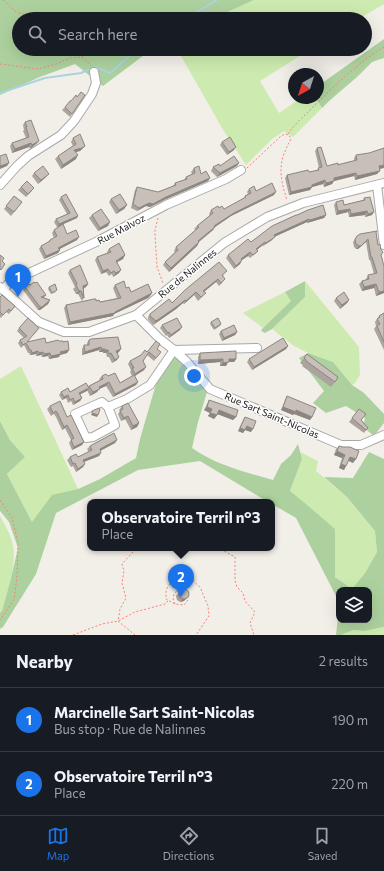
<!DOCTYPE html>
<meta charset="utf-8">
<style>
:root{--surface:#171b24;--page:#242831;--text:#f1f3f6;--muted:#9ea1a6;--line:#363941;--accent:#1a73e8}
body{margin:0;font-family:Commissioner,sans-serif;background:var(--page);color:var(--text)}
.controls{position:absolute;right:12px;bottom:12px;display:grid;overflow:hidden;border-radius:8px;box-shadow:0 4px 16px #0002}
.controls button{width:36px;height:36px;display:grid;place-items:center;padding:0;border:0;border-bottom:1px solid var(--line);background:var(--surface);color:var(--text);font:20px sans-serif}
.compass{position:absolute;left:288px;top:68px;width:36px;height:36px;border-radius:50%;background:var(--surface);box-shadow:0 4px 16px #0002;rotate:219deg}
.you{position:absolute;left:194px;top:376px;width:14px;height:14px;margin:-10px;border:3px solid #fff;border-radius:50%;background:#1a73e8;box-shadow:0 0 0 6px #1a73e833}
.badge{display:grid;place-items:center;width:26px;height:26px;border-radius:50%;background:var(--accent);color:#fff;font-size:13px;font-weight:700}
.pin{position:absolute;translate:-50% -33px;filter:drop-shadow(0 1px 2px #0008)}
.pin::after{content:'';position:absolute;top:21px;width:14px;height:12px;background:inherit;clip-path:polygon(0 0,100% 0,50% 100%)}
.popup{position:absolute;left:87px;top:499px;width:188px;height:52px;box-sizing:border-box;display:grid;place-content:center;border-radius:8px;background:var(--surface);filter:drop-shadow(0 1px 3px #0005);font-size:13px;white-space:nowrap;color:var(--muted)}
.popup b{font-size:15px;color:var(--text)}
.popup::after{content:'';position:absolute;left:50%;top:100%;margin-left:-8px;border:8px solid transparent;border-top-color:var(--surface)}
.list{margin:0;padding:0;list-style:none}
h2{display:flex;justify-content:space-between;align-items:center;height:52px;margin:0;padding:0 16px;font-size:17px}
h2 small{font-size:13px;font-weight:400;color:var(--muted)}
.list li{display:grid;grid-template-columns:26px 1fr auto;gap:12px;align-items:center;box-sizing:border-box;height:64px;padding:0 16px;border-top:1px solid var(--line)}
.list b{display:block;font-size:15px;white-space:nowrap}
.list p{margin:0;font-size:13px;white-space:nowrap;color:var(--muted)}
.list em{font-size:13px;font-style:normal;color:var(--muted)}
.icon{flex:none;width:22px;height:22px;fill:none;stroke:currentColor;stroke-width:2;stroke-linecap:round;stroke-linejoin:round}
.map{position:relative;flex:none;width:384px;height:635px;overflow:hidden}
.search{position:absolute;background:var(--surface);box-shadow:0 4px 16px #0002;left:12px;right:12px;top:12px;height:44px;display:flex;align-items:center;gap:10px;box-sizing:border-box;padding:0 14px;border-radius:22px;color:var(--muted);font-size:15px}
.sheet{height:180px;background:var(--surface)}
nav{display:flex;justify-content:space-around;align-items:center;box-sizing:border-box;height:56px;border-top:1px solid var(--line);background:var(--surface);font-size:11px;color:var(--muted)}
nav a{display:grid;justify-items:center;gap:2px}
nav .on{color:var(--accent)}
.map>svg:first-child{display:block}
</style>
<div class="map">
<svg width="384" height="635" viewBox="0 0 384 635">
<rect width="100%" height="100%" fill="#f2efe9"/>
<g fill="#cdebb0">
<polygon points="254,0 384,0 384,4 359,19 212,19"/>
<polygon points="177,49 311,49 260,81 279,113 301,98 316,98 322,108 293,137 284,131 271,140 246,165 222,128"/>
<polygon points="305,281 359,347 360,375 355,383 352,385 333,362 308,353 294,346 272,329 305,297"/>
<polygon points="285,292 291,301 263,328 243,313"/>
<polygon points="21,366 78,489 32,522 7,474 25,457 10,440 0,421 0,379"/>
<polygon points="300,452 318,461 316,471 347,497 375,531 377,552 365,573 352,589 335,577 334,564 290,491 302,459"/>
<path d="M0,516C4,523 8,530 11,538C19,560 8,589 2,611L0,613Z"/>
<polygon points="384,627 384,635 342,635 343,634 353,630 364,631"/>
</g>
<g fill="#add19e">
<polygon points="0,0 254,0 212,19 19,19 19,49 152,49 103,86 75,64 40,77 0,95"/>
<polygon points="384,39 384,58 372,62 357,77 329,101 322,108 316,98 318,98 318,86"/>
<polygon points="305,281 305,297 272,329 265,333 261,331 262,329 291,301 285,292"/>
<polygon points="308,353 333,362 352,385 364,393 384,414 384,423 374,436 363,427 365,418 346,406 326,413 313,403 324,391 299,358"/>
<path d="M174,354L207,392L198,422L192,448C216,465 245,472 273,480L281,464L291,455L298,444L302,459L290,491L306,504L335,529V577L352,589L365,573L377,552L375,531L347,497L324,477L353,478L369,452L384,459V627L364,631L353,630L343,634L342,635H336L339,608V620H369V590H339V602L296,518L272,504V502H268L200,461L138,470L56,513L36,574L3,627L0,629V613L2,611L10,582L18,548L9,522L0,511V421L10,440L25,457L7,474L32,522L52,495L78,489L100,479L136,458L140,439L156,384Z"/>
</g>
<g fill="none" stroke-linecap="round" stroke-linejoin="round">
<g stroke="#aad3df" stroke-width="2">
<polyline points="185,19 217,0"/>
<polyline points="95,67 110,73 137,49"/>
<polyline points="0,93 45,78 81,73 88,70"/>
</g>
<g stroke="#a9a9a9" stroke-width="10">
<g id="minor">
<polyline points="0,185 17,166 28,156 61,135 74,121 92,94 96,83 94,72"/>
<polyline points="377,185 384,245"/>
<polyline points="0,287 39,322 64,332 89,332 136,315 224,243 267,217 303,203 384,183"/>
<polyline points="3,290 8,284 12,281 96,242 166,205 226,179 241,170"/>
<polyline points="136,315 160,339 174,350 187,362 210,389 341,445 361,445 384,435"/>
<polygon points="102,402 108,407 115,425 93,437 86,438 75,414"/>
<polyline points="108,407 127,399 150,385 174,350 257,348"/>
</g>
</g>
<g stroke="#fa8072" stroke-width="1" stroke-dasharray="2 2" stroke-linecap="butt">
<polyline points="3,0 16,12 26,15 31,19"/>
<polyline points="72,49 83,57"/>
<polyline points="0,64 38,69 56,64 70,58 83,57 91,66"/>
<path d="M288,134C294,125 302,118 309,111C331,89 357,63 384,47"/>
<path d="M247,168L281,136L285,134L289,135L291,139C288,144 286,149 284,154C278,169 282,185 287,200"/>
<polyline points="158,218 155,230 155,235 157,267 163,283"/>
<polyline points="0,500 12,518 18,542 17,577 14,600 0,620"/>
<polyline points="222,548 224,551 235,557 235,581 237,587 243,593 245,601 255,612 250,623 254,635"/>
<polyline points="188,596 188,600 184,605 175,604 166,599 166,592 167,588 173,580 181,577 186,577 191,579 200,587 208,606 209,616 196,635"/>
<path d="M175,604C171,597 174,590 182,590"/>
<polyline points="73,635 102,624 118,621 135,612 165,604 168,601"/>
<polyline points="135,635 118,621 120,609 126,598 122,583 124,571 122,564 133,552 137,548"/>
</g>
<use href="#minor" stroke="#fff" stroke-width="8"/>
</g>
<g fill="#aba49e">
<polygon points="85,95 70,117 62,110 71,101 77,97"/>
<polygon points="25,122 39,141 36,144 30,149 29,147 12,153 10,146 12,143 26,138 23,131 24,130 23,125"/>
<polygon points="73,138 85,146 80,151 76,152 76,159 61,169 55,159 58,156 73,146 71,142"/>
<polygon points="222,142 234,150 227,155 220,145"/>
<polygon points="317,148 327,166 341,164 354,161 354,158 356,155 379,169 377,174 355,180 354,176 334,181 332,184 324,187 323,184 312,187 310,190 289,195 285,178 287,175 309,172 317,170 319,168 315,151"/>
<polygon points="237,166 217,177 211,171 213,167"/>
<polygon points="194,168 201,174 210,178 208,181 164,200 150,207 146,206 137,211 131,208 135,190 137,187 158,192 173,186 175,183 184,180 186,177 192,174 191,172"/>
<polygon points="34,173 46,177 38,184 32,176"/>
<polygon points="21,187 32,191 26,197 18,190"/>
<polygon points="249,189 274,195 231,216 215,227 213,230 199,242 197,246 169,272 163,265 165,262 175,252 174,251 176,247 196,230 194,229 197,226 210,215 209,214 211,210 219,208 224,209 243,199 245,196 248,194 247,192"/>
<polygon points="14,196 22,202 11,216 4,209"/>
<polygon points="61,197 77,218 63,224 67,234 77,240 59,249 60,250 58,253 44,259 39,249 41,246 48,242 50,240 54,238 52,233 54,230 60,225 57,227 54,222 56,219 67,214 59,200"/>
<polygon points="364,198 372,215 365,217 365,215 349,217 348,212 336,215 334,205 336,202 344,205 363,200"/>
<polygon points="111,199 127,205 124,209 116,214 109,202"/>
<polygon points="92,215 108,226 98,231 89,218"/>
<polygon points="297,215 326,215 324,218 307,223 307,222 274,237 272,240 263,246 263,245 257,250 258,251 255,254 250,258 248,256 242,260 240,264 234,269 226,258 228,255"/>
<polygon points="376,233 378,245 381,255 384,293 376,296 374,288 362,291 359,284 362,281 366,280 366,279 368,275 374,274 370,260 369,260 366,242 358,249 356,249 354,247 353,242 357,236"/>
<polygon points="109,249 125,255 123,259 117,262 119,273 113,277 112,274 109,276 106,272 101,274 95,260 97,257 107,253 107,252"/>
<polygon points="70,270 88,284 86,287 84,288 84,298 82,301 78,294 76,294 73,289 75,287 68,273"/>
<polygon points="225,274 223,276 223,282 219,286 216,282 204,292 203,296 198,301 194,295 184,304 183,303 176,309 153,325 148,319 148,317 150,314"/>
<polygon points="115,285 126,288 131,292 152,293 150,296 148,298 114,314 113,316 68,325 64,308 66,305 96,301 100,302 117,298 113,288"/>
<polygon points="25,287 46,295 44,298 50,300 48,304 40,310 38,310 23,290"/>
<polygon points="49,287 56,292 51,294 48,289"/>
<polygon points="0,297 15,306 9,314 6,312 1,318 0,317"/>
<polygon points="336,298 349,300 347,303 340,309 334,301"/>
<polygon points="384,313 384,350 374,329 376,326 375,322 379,316"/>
<polygon points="211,322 221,324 220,326 214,330 210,324"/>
<polygon points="162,325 180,330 169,338 167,335 166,336 160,328"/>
<polygon points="19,328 37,331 27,341 46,343 59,341 63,342 69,350 67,353 60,355 59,357 49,359 48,356 42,357 41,355 36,356 36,354 30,355 29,353 28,353 24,345 21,348 18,343 20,340 24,338 17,331"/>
<polygon points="221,331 237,332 235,335 222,341 219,334"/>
<polygon points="89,340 119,352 117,353 117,360 112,363 109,357 107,357 106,353 103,353 103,352 99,352 99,350 82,355 82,349 84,345 87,345 87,343"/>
<polygon points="288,346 286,349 252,370 247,362 249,359"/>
<polygon points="157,349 161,352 154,361 147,355 143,361 146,367 144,370 135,376 138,382 136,385 113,397 106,386 99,389 97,392 90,396 87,390 80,394 82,398 80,401 73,405 71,401 68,403 66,398 62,400 59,395 61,392 70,392 88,387 89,386 100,380 99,379 102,376 108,376 120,383 132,376 130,372 131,370 128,364 130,361 147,352"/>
<polygon points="200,353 236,359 234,362 228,362 226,366 220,366 220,362 198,364 198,357"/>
<polygon points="304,358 335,382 331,387 302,366 303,365 300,363"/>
<polygon points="287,396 312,417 310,420 294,414 293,415 281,410 285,400"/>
<polygon points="209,400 236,417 233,420 218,414 214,419 208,416 210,413 204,410"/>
<polygon points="50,406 67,417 84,442 82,445 72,450 69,443 71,440 65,428 62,430 56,417 54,414 51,416 47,409"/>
<polygon points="122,406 139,423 137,427 131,430 125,419 121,421 118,414 120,411 119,410"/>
<polygon points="245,417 251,432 245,430 243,433 238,431 243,420"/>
<polygon points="352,418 361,420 368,428 364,433 349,422"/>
<polygon points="117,440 115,443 100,451 99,456 84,462 83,467 76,472 73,466 71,467 67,460 70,457 78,457 89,452 87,449 90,446"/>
<polygon points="339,446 353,463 348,461 344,470 339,468 342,458 334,455 336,449"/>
<polygon points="181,590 184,601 180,602 177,600 176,596"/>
</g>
<g fill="#8b8681">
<polygon points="39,141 36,144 30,149 32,145"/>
<polygon points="31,143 29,147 12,153 15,149"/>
<polygon points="85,146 80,151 72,153 74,150"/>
<polygon points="236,147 234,150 227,155 229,152"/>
<polygon points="78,155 76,159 61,169 63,165"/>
<polygon points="9,163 7,166 0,169 0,166"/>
<polygon points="239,163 237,166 217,177 220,173"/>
<polygon points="384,165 384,168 376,170 379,166"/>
<polygon points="380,171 377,174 355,180 357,176"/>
<polygon points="356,173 354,176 334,181 332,184 324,187 326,183 334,178"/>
<polygon points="49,174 46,177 38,184 41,180"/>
<polygon points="210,178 208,181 164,200 150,207 146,206 137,211 139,208 149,203 166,197"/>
<polygon points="325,180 323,184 312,187 310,190 289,195 291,192"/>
<polygon points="276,192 274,195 231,216 215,227 213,230 196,244 198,241 214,226 234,213"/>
<polygon points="127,205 124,209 116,214 119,210"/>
<polygon points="350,209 348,212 336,215 338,211"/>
<polygon points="367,211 365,215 349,217 351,214"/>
<polygon points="374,212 372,215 365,217 368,214"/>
<polygon points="326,215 324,218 307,223 310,220"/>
<polygon points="78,216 77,218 57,227 59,224"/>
<polygon points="309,219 307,222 274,237 272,240 263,246 274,235"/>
<polygon points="110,222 108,226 98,231 100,228"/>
<polygon points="79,237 77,240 56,251 58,248"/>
<polygon points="368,239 366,242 358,249 356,249 359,246"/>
<polygon points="199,242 197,246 169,272 171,268"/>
<polygon points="265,242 263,245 254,252 256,249"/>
<polygon points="60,250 58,253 44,259 46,256"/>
<polygon points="250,252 248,256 239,262 241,259"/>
<polygon points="125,255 123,259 114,264 116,261"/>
<polygon points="242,260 240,264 234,269 236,266"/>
<polygon points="108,269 106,272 101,274 103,271"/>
<polygon points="121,270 119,273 113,277 116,273"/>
<polygon points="218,279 216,282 201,294 203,291"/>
<polygon points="88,284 86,287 81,290 83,286"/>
<polygon points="376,284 374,288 362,291 364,287"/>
<polygon points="79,291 81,291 78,294 76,294"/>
<polygon points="384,291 384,293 376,296 379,292"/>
<polygon points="196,292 194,295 184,304 186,301"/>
<polygon points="152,293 150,296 148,298 114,314 113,316 68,325 70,322 115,312"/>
<polygon points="50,300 48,304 40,310 38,310 40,307"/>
<polygon points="185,300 183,303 176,309 153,325 156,321"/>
<polygon points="349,300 347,303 340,309 342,305"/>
<polygon points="182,327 180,330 169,338 171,335"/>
<polygon points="237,332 235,335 222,341 224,338"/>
<polygon points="288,346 286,349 252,370 254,367"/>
<polygon points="101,347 99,350 82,355 85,352"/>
<polygon points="102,349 105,349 103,352 99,352"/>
<polygon points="121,349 119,352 114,355 116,351"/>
<polygon points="69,350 67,353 60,355 59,357 49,359 51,356"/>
<polygon points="105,350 108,350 106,353 103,353"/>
<polygon points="38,351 36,354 30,355 32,353"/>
<polygon points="43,352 41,355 36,356 39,353"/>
<polygon points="50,353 48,356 42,357 44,354"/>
<polygon points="119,357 117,360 112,363 115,360"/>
<polygon points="223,359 220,362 198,364 200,360"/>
<polygon points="229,359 236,359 234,362 228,362 226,366 220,366 223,363"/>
<polygon points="146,367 144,370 133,377 135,374"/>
<polygon points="109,382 106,386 99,389 97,392 90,396 93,392 99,387"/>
<polygon points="138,382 136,385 113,397 115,394"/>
<polygon points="89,388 87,391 77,396 79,393"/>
<polygon points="68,395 66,398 62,400 64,397"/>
<polygon points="82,398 80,401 73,405 75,402"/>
<polygon points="207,407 212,409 210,413 204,410"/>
<polygon points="283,407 296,410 312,417 310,420 294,414 293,415 281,410"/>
<polygon points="219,410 236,417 233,420 217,414"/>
<polygon points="92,413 98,415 97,417 91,415"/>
<polygon points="210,413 217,415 214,419 208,416"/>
<polygon points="128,416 125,419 121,421 124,418"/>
<polygon points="139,423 137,427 131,430 133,426"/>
<polygon points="67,425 65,428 62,430 64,427"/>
<polygon points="247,426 253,429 251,432 245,430 243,433 238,431 240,428"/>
<polygon points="117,440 115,443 98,452 100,449"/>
<polygon points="84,442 82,445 72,450 74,447"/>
<polygon points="337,451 345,455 342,458 334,455"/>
<polygon points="101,453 99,456 81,463 83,460"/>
<polygon points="350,457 356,459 353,463 348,460"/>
<polygon points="85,464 83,467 76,472 78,469"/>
<polygon points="341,464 346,466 344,470 339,468"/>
<polygon points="187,598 184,601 180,602 183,599"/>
</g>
<g fill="#c7bfb8" stroke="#8b8681">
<polygon points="81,92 85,95 72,114 65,107 70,101 71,101 76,95 77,97"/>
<polygon points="31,120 39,141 32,145 31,143 15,149 12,143 29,137 26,127 27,127 25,122"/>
<polygon points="80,134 85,146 82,148 74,150 78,155 63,165 58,156 76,144 73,138"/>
<polygon points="230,137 236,147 229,152 222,142"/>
<polygon points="321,147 327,166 338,163 338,165 341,164 357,160 356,155 369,153 384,148 384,165 379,166 380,171 357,176 356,173 334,178 334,181 326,183 325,180 312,185 312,187 291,192 287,175 308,170 309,172 319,170 318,168 322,167 317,148"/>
<polygon points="6,154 9,163 0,166 0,156"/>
<polygon points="234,156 239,163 220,173 213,167 219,164 220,166"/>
<polygon points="43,166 49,174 41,180 34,173"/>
<polygon points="199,166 201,174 206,171 210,178 166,197 153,204 149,203 139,208 133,204 137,187 158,192 176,185 175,183 187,179 186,177 195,173 194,168"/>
<polygon points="27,181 34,188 28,194 21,187"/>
<polygon points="272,183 276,192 234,213 214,226 215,227 198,241 199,242 171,268 165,262 178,250 176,247 199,227 197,226 213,213 211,210 218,206 219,208 222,206 224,209 246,197 245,196 251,193 249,189 254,186 256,191"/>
<polygon points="66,194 78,216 59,224 56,219 70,213 61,197"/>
<polygon points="120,194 127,205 119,210 111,199"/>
<polygon points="14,196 22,202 14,212 6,206"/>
<polygon points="370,197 374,212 368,214 367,211 351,214 350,209 338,211 336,202 343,200 344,205 365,200 364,198"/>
<polygon points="323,205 326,215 310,220 309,219 274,235 275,237 266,243 265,242 256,249 258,251 253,255 250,252 241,259 242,260 236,266 228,255 248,239 251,242 272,226 296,215 297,215 308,210"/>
<polygon points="101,209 110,222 100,228 92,215"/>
<polygon points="63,224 67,234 76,230 79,237 58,248 60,250 46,256 41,246 50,241 50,240 57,236 54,230"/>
<polygon points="377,231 376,232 378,245 380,244 381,250 383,252 381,255 384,266 384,291 379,292 376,284 364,287 362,281 369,279 368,275 377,273 372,257 371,257 368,239 361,246 359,246 356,244 355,239 357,236 360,234"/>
<polygon points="119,243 125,255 116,261 121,270 116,273 114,271 111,273 108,269 103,271 97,257 111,252 109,249"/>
<polygon points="0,255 4,258 2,261 5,264 1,270 0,269"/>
<polygon points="219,262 227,271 222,275 225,279 221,283 218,279 203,291 206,293 201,297 196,292 186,301 185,300 179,305 156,321 150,316 150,314 169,299 172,303 185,290"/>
<polygon points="80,265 88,284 83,286 84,298 81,291 79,291 76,285 77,284 70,270"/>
<polygon points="124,281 126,288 129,287 131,292 148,284 152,293 115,312 115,313 70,322 66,305 94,299 96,299 96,301 99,300 100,302 121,298 115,285"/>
<polygon points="34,282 35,283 37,282 46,295 41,297 50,300 42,307 40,307 25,287 29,284 30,285"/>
<polygon points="55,284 57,290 52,293 49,287"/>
<polygon points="344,292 349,300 342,305 336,298"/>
<polygon points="2,295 15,306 11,311 9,309 3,315 0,312 0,297"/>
<polygon points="384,313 384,342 377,326 380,324 377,319 380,317 379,316"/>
<polygon points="28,318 39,328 27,342 45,338 46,343 58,340 59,341 63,341 63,342 68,341 69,350 60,352 61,354 51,356 50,353 44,354 43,352 39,353 38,351 32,353 31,350 30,350 26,343 23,345 20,340 27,336 19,328"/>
<polygon points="177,318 182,327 171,335 169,332 168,333 162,325"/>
<polygon points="218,318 221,324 215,328 211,322"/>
<polygon points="234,325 237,332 224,338 221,331"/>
<polygon points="118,337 121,349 116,351 119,357 115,360 111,353 109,354 108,350 105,350 105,349 102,349 101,347 85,352 84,345 89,345 89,340 91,339"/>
<polygon points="283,338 288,346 254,367 249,359"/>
<polygon points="156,341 160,344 157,349 161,352 156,358 149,352 143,361 146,367 135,374 132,368 134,368 130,361 141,355 145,350 147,352 148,351"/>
<polygon points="236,351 236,359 229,359 229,362 223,363 223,359 200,360 200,353"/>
<polygon points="307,354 338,377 335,382 306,361 306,360 304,358"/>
<polygon points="115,373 120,383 134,375 138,382 115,394 109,382 99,387 100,389 93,392 89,386 103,379 102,376 106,374 108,376"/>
<polygon points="86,383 89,388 79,393 82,398 75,402 73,398 70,400 68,395 64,397 61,392 68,388 70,392"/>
<polygon points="287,396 316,408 312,417 296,410 296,412 283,407"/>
<polygon points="209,400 238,410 236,417 219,410 217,415 210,413 212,409 207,407"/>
<polygon points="60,401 67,417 71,415 84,442 74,447 71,440 74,438 67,425 64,427 58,414 56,411 53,413 50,406"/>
<polygon points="128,403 139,423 133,426 128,416 124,418 120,411 123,409 122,406"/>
<polygon points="99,408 100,409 98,415 92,413 92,411"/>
<polygon points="359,409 366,414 361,420 368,428 366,430 352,418"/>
<polygon points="245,417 256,421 253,429 247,426 245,430 240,428"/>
<polygon points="114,433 117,440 100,449 101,453 83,460 85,464 78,469 75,463 73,464 70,457 76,454 78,457 92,450 90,446"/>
<polygon points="339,446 343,447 350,447 359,451 356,459 350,457 346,466 341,464 345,455 337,451"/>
<circle cx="184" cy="594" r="5"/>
</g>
<g text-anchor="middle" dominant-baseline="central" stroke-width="3" stroke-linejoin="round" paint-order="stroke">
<g font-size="10" fill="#222" stroke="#fff">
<text transform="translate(121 229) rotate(-28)">Rue Malvoz</text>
<text transform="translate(187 273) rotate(-39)">Rue de Nalinnes</text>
<text transform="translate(272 415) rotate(23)">Rue Sart Saint-Nicolas</text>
</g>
</g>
</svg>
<div class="controls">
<button><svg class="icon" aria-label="layers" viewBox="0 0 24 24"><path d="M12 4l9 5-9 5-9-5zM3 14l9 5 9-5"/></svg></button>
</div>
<svg class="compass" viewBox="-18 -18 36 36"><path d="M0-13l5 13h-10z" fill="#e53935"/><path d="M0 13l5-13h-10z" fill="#9ea1a6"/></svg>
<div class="you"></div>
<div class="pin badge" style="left:18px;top:297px">1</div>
<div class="pin badge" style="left:181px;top:597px">2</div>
<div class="popup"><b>Observatoire Terril n°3</b>Place</div>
<div class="search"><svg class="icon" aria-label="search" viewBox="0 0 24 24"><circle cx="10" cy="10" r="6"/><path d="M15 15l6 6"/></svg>Search here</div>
</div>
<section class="sheet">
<h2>Nearby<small>2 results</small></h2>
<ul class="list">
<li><span class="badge">1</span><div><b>Marcinelle Sart Saint-Nicolas</b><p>Bus stop · Rue de Nalinnes</p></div><em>190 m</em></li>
<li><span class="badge">2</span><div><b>Observatoire Terril n°3</b><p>Place</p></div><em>220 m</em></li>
</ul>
</section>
<nav>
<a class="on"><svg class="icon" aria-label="map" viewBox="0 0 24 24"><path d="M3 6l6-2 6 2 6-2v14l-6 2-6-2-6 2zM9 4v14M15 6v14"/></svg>Map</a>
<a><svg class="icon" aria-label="directions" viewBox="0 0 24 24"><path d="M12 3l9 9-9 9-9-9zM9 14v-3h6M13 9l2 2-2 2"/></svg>Directions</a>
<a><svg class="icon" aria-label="saved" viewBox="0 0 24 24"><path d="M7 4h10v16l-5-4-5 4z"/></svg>Saved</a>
</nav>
